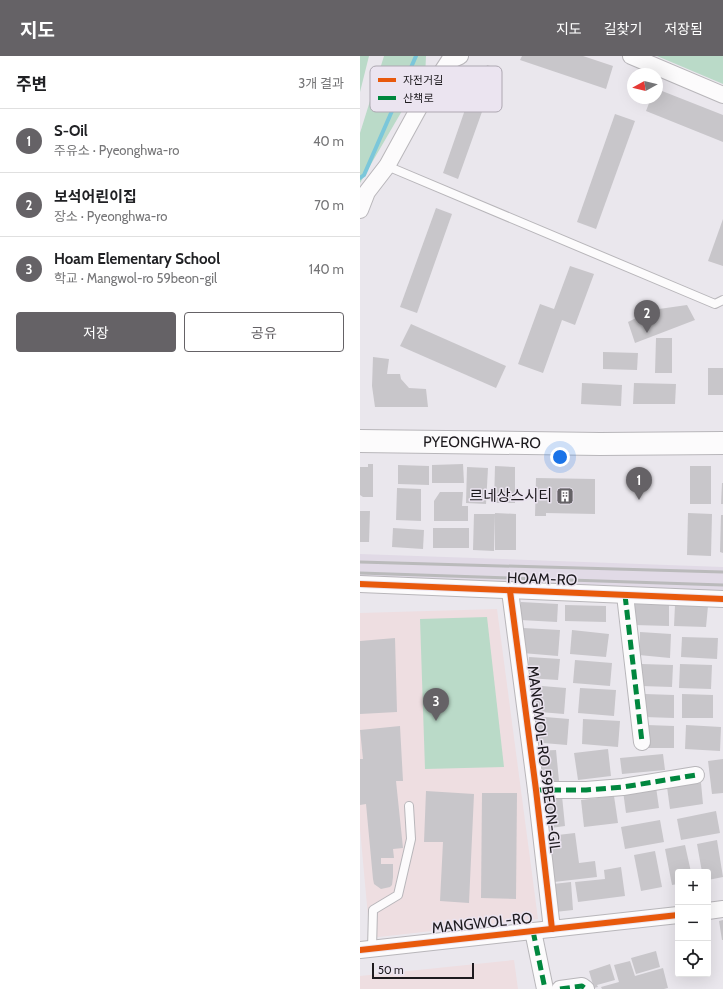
<!DOCTYPE html>
<html lang="ko">
<meta charset="utf-8">
<style>
:root{--surface:#fff;--page:#f2f2f2;--text:#202124;--muted:#757577;--line:#e0e0e0;--accent:#656266}
body{margin:0;font-family:Cabin,"Noto Sans KR",sans-serif;background:var(--page);color:var(--text)}
.controls{position:absolute;right:12px;bottom:12px;display:grid;overflow:hidden;border-radius:4px;box-shadow:0 4px 16px #0002}
.controls button{width:36px;height:36px;display:grid;place-items:center;padding:0;border:0;border-bottom:1px solid var(--line);background:var(--surface);color:var(--text);font:20px sans-serif}
.compass{position:absolute;left:267px;top:12px;width:36px;height:36px;border-radius:50%;background:var(--surface);box-shadow:0 4px 16px #0002;rotate:262deg}
.scale{position:absolute;left:12px;bottom:10px;width:102px;box-sizing:border-box;padding-left:4px;border:2px solid #1d1a1e;border-top:0;font-size:11px;line-height:14px;white-space:nowrap;color:#1d1a1e;-webkit-text-stroke:3px #ebe4f0;paint-order:stroke}
.you{position:absolute;left:200px;top:401px;width:14px;height:14px;margin:-10px;border:3px solid #fff;border-radius:50%;background:#1a73e8;box-shadow:0 0 0 6px #1a73e833}
.badge{display:grid;place-items:center;width:26px;height:26px;border-radius:50%;background:var(--accent);color:#fff;font-size:13px;font-weight:700}
.pin{position:absolute;translate:-50% -33px;filter:drop-shadow(0 1px 2px #0008)}
.pin::after{content:'';position:absolute;top:21px;width:14px;height:12px;background:inherit;clip-path:polygon(0 0,100% 0,50% 100%)}
.list{margin:0;padding:0;list-style:none}
h2{display:flex;justify-content:space-between;align-items:center;height:52px;margin:0;padding:0 16px;font-size:17px}
h2 small{font-size:13px;font-weight:400;color:var(--muted)}
.list li{display:grid;grid-template-columns:26px 1fr auto;gap:12px;align-items:center;box-sizing:border-box;height:64px;padding:0 16px;border-top:1px solid var(--line)}
.list b{display:block;font-size:15px;white-space:nowrap}
.list p{margin:0;font-size:13px;white-space:nowrap;color:var(--muted)}
.list em{font-size:13px;font-style:normal;color:var(--muted)}
.actions{display:flex;gap:8px;padding:12px 16px}
.actions a{flex:1;padding:9px 0;border:1px solid var(--accent);border-radius:4px;text-align:center;font-size:14px;color:var(--accent)}
.actions .main{background:var(--accent);color:#fff}
.icon{flex:none;width:22px;height:22px;fill:none;stroke:currentColor;stroke-width:2;stroke-linecap:round;stroke-linejoin:round}
.map{position:relative;flex:none;width:363px;height:933px;overflow:hidden}
header{display:flex;align-items:center;gap:24px;box-sizing:border-box;height:56px;padding:0 20px;background:var(--accent);color:#fff}
header strong{font-size:19px}
nav{display:flex;gap:22px;margin-inline-start:auto;font-size:14px}
main{display:flex}
aside{flex:1;background:var(--surface)}
.map>svg:first-child{display:block}
</style>
<header>
<strong>지도</strong>
<nav><a>지도</a><a>길찾기</a><a>저장됨</a></nav>
</header>
<main>
<aside>
<h2>주변<small>3개 결과</small></h2>
<ul class="list">
<li><span class="badge">1</span><div><b>S-Oil</b><p>주유소 · Pyeonghwa-ro</p></div><em>40 m</em></li>
<li><span class="badge">2</span><div><b>보석어린이집</b><p>장소 · Pyeonghwa-ro</p></div><em>70 m</em></li>
<li><span class="badge">3</span><div><b>Hoam Elementary School</b><p>학교 · Mangwol-ro 59beon-gil</p></div><em>140 m</em></li>
</ul>
<div class="actions"><a class="main">저장</a><a>공유</a></div>
</aside>
<div class="map">
<svg width="363" height="933" viewBox="0 0 363 933">
<rect width="100%" height="100%" fill="#eae7ed"/>
<polygon fill="#e1dae6" points="0,498 363,511 363,538 0,523"/>
<g fill="#eedee1">
<polygon points="137,553 178,863 10,882 0,773 0,557"/>
<polygon points="154,904 158,933 0,933 0,920"/>
</g>
<g fill="#badac8">
<polygon points="0,0 9,0 0,36"/>
<polygon points="24,0 66,0 65,22 46,48 0,127 0,77"/>
<polygon points="297,0 363,0 363,28"/>
<polygon points="127,561 144,711 65,713 60,563"/>
</g>
<g fill="none" stroke-linecap="round" stroke-linejoin="round">
<polyline stroke="#7bc7da" stroke-width="4" points="0,122 4,119 56,0"/>
</g>
<g fill="#c8c6ca">
<polygon points="162,0 223,0 253,10 246,33 160,4"/>
<polygon points="127,9 142,14 128,55 123,53 98,123 83,117 107,48 112,50"/>
<polygon points="297,33 363,59 363,86 286,55 291,42 297,42"/>
<polygon points="255,58 275,65 236,173 217,166"/>
<polygon points="76,152 92,158 57,257 40,251"/>
<polygon points="363,163 363,210 348,205"/>
<polygon points="210,210 234,218 215,269 202,264 183,317 158,308 180,248 194,253"/>
<polygon points="327,249 335,264 275,287 268,266 292,254"/>
<polygon points="51,268 146,310 136,332 40,290"/>
<polygon points="296,282 312,282 312,317 295,317"/>
<polygon points="243,296 278,297 277,314 243,313"/>
<polygon points="13,301 29,303 27,318 40,318 41,323 49,332 66,333 68,351 15,351 12,330"/>
<rect x="348" y="312" width="15" height="27"/>
<polygon points="222,327 262,329 261,350 221,348"/>
<polygon points="274,327 316,328 315,348 273,348"/>
<polygon points="8,408 13,408 13,441 3,441 0,439 0,411 8,411"/>
<polygon points="103,408 104,427 72,427 72,409"/>
<polygon points="38,409 69,410 69,429 38,428"/>
<polygon points="135,410 155,411 155,447 134,447"/>
<rect x="330" y="410" width="21" height="38"/>
<polygon points="107,411 128,412 126,448 106,447"/>
<polygon points="176,422 235,423 235,458 186,457 186,460 175,460"/>
<polygon points="362,427 363,427 363,448 361,448"/>
<polygon points="37,432 61,433 61,465 36,464"/>
<polygon points="80,436 103,436 102,450 108,450 108,465 74,465 74,445"/>
<polygon points="0,455 10,455 9,486 0,486"/>
<polygon points="135,457 156,458 156,494 135,494"/>
<polygon points="328,457 352,458 351,500 327,499"/>
<polygon points="114,458 135,458 134,495 113,494"/>
<polygon points="361,459 363,459 363,497 360,496"/>
<polygon points="33,472 64,474 63,493 32,491"/>
<rect x="73" y="472" width="36" height="20"/>
<polygon points="161,546 198,548 197,566 160,564"/>
<polygon points="274,548 309,549 309,570 274,569"/>
<polygon points="205,549 246,550 246,566 205,565"/>
<polygon points="315,549 348,550 346,571 314,570"/>
<polygon points="163,572 200,574 198,600 162,597"/>
<polygon points="212,574 249,578 246,601 210,598"/>
<polygon points="280,576 311,578 310,602 279,599"/>
<polygon points="322,581 358,582 357,603 321,601"/>
<polygon points="35,582 37,656 0,658 0,585"/>
<polygon points="169,601 200,603 198,624 167,622"/>
<polygon points="215,604 252,607 250,630 213,627"/>
<polygon points="282,608 313,609 312,631 281,630"/>
<polygon points="320,608 352,609 351,633 319,632"/>
<polygon points="170,629 206,632 204,658 168,655"/>
<polygon points="220,632 256,634 254,660 218,657"/>
<polygon points="285,638 314,639 314,662 284,661"/>
<polygon points="322,638 353,639 353,662 322,662"/>
<polygon points="173,660 209,663 207,689 171,686"/>
<polygon points="223,663 260,665 258,691 222,688"/>
<polygon points="287,669 314,670 314,692 287,692"/>
<polygon points="326,669 361,671 360,695 325,693"/>
<polygon points="40,670 43,725 36,725 43,792 33,793 34,802 21,802 21,808 33,808 33,821 32,829 30,831 21,833 14,828 13,823 6,748 0,749 0,703 3,703 0,674"/>
<polygon points="248,693 251,720 218,724 214,697"/>
<polygon points="196,694 199,725 179,727 176,695"/>
<polygon points="303,698 305,714 262,718 260,702"/>
<polygon points="363,703 363,737 352,738 348,705"/>
<polygon points="341,727 343,748 310,753 307,731"/>
<polygon points="296,731 299,752 266,757 263,735"/>
<polygon points="66,735 114,738 109,847 80,845 83,786 64,786"/>
<polygon points="122,737 157,737 156,843 121,842"/>
<polygon points="202,740 205,770 183,773 180,742"/>
<polygon points="254,740 258,767 224,771 221,744"/>
<polygon points="356,755 360,777 321,784 317,763"/>
<polygon points="300,764 304,786 265,793 261,771"/>
<polygon points="215,777 219,807 235,805 237,821 194,826 189,780"/>
<polygon points="357,784 363,821 348,824 348,816 342,816 337,788"/>
<polygon points="325,789 331,816 318,816 318,828 312,829 305,793"/>
<polygon points="295,795 302,831 281,835 274,799"/>
<polygon points="261,811 265,840 218,846 215,826 245,823 244,814"/>
<polygon points="211,826 213,854 195,856 193,828"/>
<polygon points="363,864 363,884 362,884 359,865"/>
<polygon points="296,895 300,911 276,918 271,902"/>
<polygon points="270,905 275,920 303,912 308,932 304,933 242,933 241,931 259,926 254,909"/>
<polygon points="250,908 255,924 237,929 238,931 234,932 229,915"/>
</g>
<g fill="none" stroke-linecap="round" stroke-linejoin="round">
<g stroke="#b8b6ba" stroke-width="10">
<g id="service">
<polyline points="27,110 355,248 363,244"/>
<polyline points="12,893 13,854 38,839 51,783 49,750"/>
</g>
</g>
<g stroke="#b8b6ba" stroke-width="18">
<g id="minor">
<polyline points="271,0 363,39"/>
<polyline points="0,154 7,136 27,110 61,48 89,5 100,0"/>
<polyline points="0,528 363,543"/>
<polyline points="150,535 176,734 192,873"/>
<polyline points="265,539 282,686"/>
<polyline points="176,734 226,734 263,731 336,719"/>
<polyline points="348,855 363,853"/>
<polyline points="173,875 185,933"/>
<polyline points="0,894 318,859"/>
<polyline points="200,933 222,930 226,933"/>
</g>
</g>
<g stroke="#b8b6ba" stroke-width="24">
<g id="secondary">
<path id="s1" d="M0,385L240,388L363,387"/>
</g>
</g>
<use href="#service" stroke="#fcfbfc" stroke-width="8"/>
<use href="#minor" stroke="#fcfbfc" stroke-width="16"/>
<use href="#secondary" stroke="#fcfbfc" stroke-width="22"/>
<g stroke="#bababb" stroke-width="3">
<polyline points="0,506 363,516"/>
<polyline points="0,517 363,529"/>
</g>
<g stroke="#00873e" stroke-width="5" stroke-dasharray="10 5" stroke-linecap="butt">
<polyline points="265,539 282,686"/>
<polyline points="176,734 226,734 263,731 336,719"/>
<polyline points="173,875 185,933"/>
<polyline points="200,933 222,930 226,933"/>
</g>
<g stroke="#ebe4f0" stroke-width="8">
<g id="cycleway">
<polyline points="0,528 363,543"/>
<polyline points="150,535 176,734 192,873"/>
<polyline points="0,894 318,859"/>
</g>
</g>
<use href="#cycleway" stroke="#e8590c" stroke-width="6"/>
</g>
<defs>
<g id="building-square" transform="scale(0.9)"><rect x="-9" y="-9" width="18" height="18" rx="4" fill="#656266" stroke="#ebe4f0"/><path d="M-4-6H4V6H1V3H-1V6H-4ZM-2.5-4.3h1.7v1.8h-1.7ZM.8-4.3h1.7v1.8H.8ZM-2.5-1h1.7V.8h-1.7ZM.8-1h1.7V.8H.8Z" fill="#fff"/></g>
</defs>
<g fill-rule="evenodd">
<use href="#building-square" x="205" y="440"/>
</g>
<g text-anchor="middle" dominant-baseline="central" stroke-width="3" stroke-linejoin="round" paint-order="stroke">
<g font-size="15" fill="#1d1a1e" stroke="#ebe4f0">
<text stroke="none"><textPath href="#s1" startOffset="122">PYEONGHWA-RO</textPath></text>
<text transform="translate(182 523) rotate(2)">HOAM-RO</text>
<text transform="translate(184 703) rotate(83)">MANGWOL-RO 59BEON-GIL</text>
<text transform="translate(122 867) rotate(-6)">MANGWOL-RO</text>
</g>
<g font-size="15" fill="#1d1a1e" stroke="#ebe4f0" text-anchor="end">
<text x="192" y="440">르네상스시티</text>
</g>
</g>
<rect x="10" y="10" width="132" height="46" rx="6" fill="#ebe4f0" stroke="#ada7b1" stroke-width="1"/>
<rect x="18" y="22" width="18" height="4" fill="#e8590c"/>
<rect x="18" y="40" width="18" height="4" fill="#00873e"/>
<g font-size="11" fill="#1d1a1e">
<text x="43" y="28">자전거길</text>
<text x="43" y="46">산책로</text>
</g>
</svg>
<div class="controls">
<button>+</button>
<button>−</button>
<button><svg class="icon" aria-label="locate" viewBox="0 0 24 24"><circle cx="12" cy="12" r="6"/><path d="M12 2v4M12 18v4M2 12h4M18 12h4"/></svg></button>
</div>
<svg class="compass" viewBox="-18 -18 36 36"><path d="M0-13l5 13h-10z" fill="#e53935"/><path d="M0 13l5-13h-10z" fill="#757577"/></svg>
<div class="scale">50 m</div>
<div class="you"></div>
<div class="pin badge" style="left:279px;top:444px">1</div>
<div class="pin badge" style="left:287px;top:277px">2</div>
<div class="pin badge" style="left:76px;top:665px">3</div>
</div>
</main>
